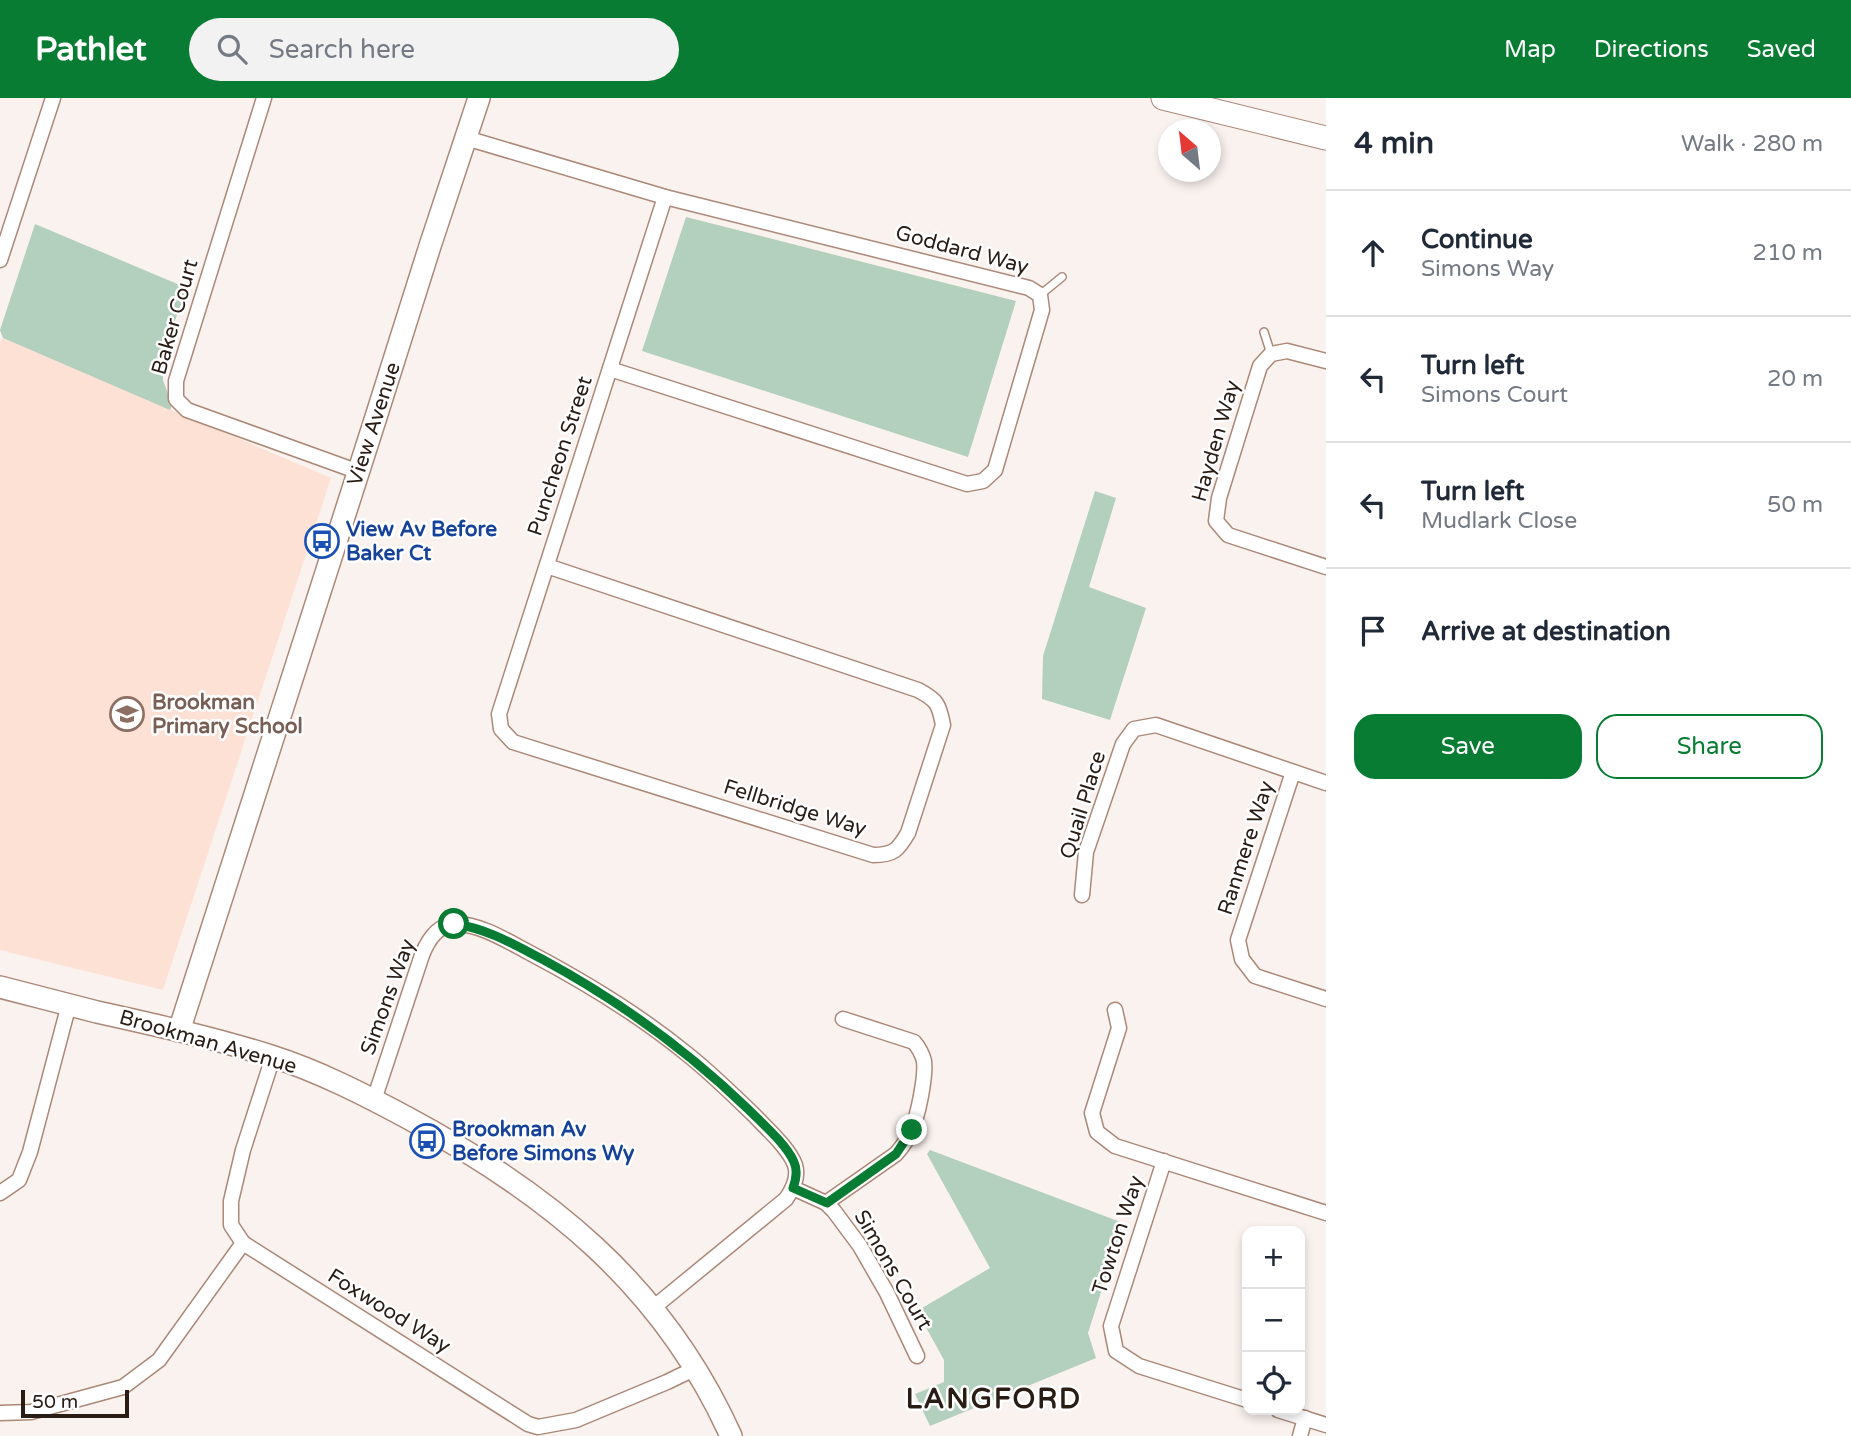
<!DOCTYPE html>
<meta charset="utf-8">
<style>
:root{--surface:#fff;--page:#f2f2f3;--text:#1f2937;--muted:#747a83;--line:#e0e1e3;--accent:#077c32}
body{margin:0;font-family:"Varela Round",sans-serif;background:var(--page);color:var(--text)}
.controls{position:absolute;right:21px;bottom:21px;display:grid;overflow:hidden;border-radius:14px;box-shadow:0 4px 10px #0003}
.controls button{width:63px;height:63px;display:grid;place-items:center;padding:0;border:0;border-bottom:2px solid var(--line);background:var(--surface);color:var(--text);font:35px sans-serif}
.compass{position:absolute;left:1158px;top:21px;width:63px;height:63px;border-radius:50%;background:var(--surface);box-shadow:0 4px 10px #0003;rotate:332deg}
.scale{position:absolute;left:21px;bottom:18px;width:108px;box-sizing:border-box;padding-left:7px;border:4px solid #291c15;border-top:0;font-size:19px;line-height:24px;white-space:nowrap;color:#291c15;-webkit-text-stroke:5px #fff;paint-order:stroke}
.stop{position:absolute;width:21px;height:21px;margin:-16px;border:5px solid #077c32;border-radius:50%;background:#fff}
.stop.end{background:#077c32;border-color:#fff;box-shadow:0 2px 7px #0008}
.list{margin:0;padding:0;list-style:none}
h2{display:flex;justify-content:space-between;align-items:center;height:91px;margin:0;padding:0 28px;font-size:30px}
h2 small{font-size:23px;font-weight:400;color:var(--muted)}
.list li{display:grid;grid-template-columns:46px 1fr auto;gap:21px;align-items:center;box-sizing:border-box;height:126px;padding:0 28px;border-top:2px solid var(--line)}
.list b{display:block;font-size:26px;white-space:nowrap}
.list p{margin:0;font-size:23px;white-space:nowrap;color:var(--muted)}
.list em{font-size:23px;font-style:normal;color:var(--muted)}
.actions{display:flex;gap:14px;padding:21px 28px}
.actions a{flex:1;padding:16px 0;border:2px solid var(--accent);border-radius:21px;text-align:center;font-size:24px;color:var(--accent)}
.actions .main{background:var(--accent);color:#fff}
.icon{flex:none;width:38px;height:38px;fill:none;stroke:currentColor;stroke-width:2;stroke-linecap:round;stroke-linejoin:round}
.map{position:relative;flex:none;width:1326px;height:1338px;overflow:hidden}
header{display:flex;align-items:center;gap:42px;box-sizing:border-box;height:98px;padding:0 35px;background:var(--accent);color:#fff}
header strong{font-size:33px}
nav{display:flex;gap:38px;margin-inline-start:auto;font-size:24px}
.search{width:490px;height:63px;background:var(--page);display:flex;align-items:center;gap:18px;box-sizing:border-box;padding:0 24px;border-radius:38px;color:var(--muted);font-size:26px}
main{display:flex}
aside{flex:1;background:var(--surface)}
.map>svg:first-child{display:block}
</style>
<header>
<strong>Pathlet</strong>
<div class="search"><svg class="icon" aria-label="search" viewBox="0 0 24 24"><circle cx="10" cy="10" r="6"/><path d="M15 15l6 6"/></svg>Search here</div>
<nav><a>Map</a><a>Directions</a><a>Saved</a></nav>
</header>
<main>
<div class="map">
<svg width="1326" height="1338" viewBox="0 0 1326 1338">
<rect width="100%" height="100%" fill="#faf2ef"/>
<polygon fill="#fde1d4" points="3,240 331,380 163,892 0,852 0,245"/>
<g fill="#b3cfbd">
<polygon points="686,119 1016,203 968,359 642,253"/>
<polygon points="35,126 187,190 162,258 163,282 172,307 170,312 3,240 0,232"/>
<polygon points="1095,393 1116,400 1089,489 1146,510 1110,622 1042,601 1043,558"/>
<polygon points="930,1052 1123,1125 1088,1235 1096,1260 930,1328 915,1296 944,1284 944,1262 917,1213 990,1170 927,1056"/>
</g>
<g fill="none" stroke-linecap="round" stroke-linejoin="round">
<g stroke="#ab8877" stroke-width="10">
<g id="lane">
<polyline points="1040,197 1062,179"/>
<polyline points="1264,234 1271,256"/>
</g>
</g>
<g stroke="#ab8877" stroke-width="17">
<g id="street">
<polyline points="264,0 176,283 176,301 187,312 359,374"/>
<polyline points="466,40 665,99 1029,190 1040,197 1042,212 995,372 983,383 967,386 610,271"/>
<polyline points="0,162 53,0"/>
<polyline points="1326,263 1287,253 1271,256 1260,268 1219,400 1216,423 1228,437 1326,469"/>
<path d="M547,468L918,592C937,602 939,606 943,627L908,735C898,752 894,757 873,757L513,644L501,631L499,616L665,99"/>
<polyline points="1293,674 1238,842 1242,861 1255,878 1326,901"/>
<polyline points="1082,797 1086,754 1123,646 1134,631 1156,627 1326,685"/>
<polyline points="1115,912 1119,930 1092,1015 1097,1034 1115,1048 1326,1115"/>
<polyline points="273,959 243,1052 231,1103 231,1127 243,1145 528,1326 538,1329 576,1322 667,1284 694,1271"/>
<path d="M374,1002L422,857C428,842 437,827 455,826C479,825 509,844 530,855C585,884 638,916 687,956C711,975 732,996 754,1017C766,1030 789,1050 795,1067C799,1079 793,1091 786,1101L653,1210"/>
<polyline points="1164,1063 1111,1228 1116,1253 1139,1268 1247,1302"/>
<polyline points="793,1090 826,1105 834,1113 860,1148 887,1195 917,1258"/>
<polyline points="0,1095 19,1082 30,1054 69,906"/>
<path d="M826,1105L896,1056C902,1049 908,1041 911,1033C918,1019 926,978 924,963C922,955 919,950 914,944L843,921"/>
<polyline points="1278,1312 1326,1327"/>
<polyline points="0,1315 31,1314 123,1289 159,1262 243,1145"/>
<polyline points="1300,1338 1305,1320"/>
</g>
</g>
<g stroke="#ab8877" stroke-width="24">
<g id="secondary">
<path d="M0,889C32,897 65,906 97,914C156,927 214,940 271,958C318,973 363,996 406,1019C548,1095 663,1187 731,1338"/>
<polyline points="179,933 376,319 430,148 479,0"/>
</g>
</g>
<g stroke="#ab8877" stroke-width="25">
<polyline id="primary" points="1163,0 1326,40"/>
</g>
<use href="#lane" stroke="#fff" stroke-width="7"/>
<use href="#street" stroke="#fff" stroke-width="14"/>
<use href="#secondary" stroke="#fff" stroke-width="21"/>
<use href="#primary" stroke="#fff" stroke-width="23"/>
</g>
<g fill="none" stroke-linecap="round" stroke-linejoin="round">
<path stroke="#077c32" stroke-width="9" d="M454,826C486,830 513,846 542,861C618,902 687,952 749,1012C763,1026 786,1046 794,1064C798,1073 796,1082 793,1090L827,1105L896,1056L912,1032"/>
</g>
<defs>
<g id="bus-ring" transform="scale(1.75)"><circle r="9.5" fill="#fff" stroke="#1a4fb4" stroke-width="1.5"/><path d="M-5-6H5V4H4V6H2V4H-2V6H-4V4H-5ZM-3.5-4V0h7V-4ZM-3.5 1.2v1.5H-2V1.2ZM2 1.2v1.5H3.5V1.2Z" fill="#1a4fb4"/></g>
<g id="school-ring" transform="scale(1.75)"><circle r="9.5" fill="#fff" stroke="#8d6e63" stroke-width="1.5"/><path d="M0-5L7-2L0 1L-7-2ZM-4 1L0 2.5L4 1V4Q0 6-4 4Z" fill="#8d6e63"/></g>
</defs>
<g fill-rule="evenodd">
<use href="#bus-ring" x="322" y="443"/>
<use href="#school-ring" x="127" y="616"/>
<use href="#bus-ring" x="427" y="1043"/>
</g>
<g text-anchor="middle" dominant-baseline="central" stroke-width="5" stroke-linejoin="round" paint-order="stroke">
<g font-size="21" fill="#291c15" stroke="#fff">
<text transform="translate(962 152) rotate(15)">Goddard Way</text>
<text transform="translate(175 219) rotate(-74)">Baker Court</text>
<text transform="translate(374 326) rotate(-72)">View Avenue</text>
<text transform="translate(1216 343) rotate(-74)">Hayden Way</text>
<text transform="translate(560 358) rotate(-72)">Puncheon Street</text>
<text transform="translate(1083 707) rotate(-73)">Quail Place</text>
<text transform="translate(795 710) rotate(17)">Fellbridge Way</text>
<text transform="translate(1246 750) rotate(-72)">Ranmere Way</text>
<text transform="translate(388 899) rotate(-70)">Simons Way</text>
<text transform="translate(208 944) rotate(16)">Brookman Avenue</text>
<text transform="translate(1118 1137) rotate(-72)">Towton Way</text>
<text transform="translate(893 1172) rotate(60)">Simons Court</text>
<text transform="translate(389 1213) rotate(32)">Foxwood Way</text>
</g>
<g font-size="21" font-weight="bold" fill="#164399" stroke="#fff" text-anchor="start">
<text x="346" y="431">View Av Before<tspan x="346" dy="24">Baker Ct</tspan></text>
<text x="452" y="1031">Brookman Av<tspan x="452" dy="24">Before Simons Wy</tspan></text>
</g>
<g font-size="21" font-weight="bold" fill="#785e54" stroke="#fff" text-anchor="start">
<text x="152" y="604">Brookman<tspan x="152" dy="24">Primary School</tspan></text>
</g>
<g font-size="28" font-weight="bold" letter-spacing="2" fill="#291c15" stroke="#fff">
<text x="994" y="1301">LANGFORD</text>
</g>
</g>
</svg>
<div class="controls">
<button>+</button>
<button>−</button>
<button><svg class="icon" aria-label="locate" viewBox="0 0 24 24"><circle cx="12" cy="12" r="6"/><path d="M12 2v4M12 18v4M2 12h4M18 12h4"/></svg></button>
</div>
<svg class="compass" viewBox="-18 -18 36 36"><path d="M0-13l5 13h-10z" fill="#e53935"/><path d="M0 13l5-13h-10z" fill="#747a83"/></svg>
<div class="scale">50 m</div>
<div class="stop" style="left:454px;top:826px"></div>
<div class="stop end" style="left:912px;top:1032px"></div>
</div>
<aside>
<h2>4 min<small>Walk · 280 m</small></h2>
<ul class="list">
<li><svg class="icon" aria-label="ahead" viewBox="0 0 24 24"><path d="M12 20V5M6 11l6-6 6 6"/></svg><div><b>Continue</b><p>Simons Way</p></div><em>210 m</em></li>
<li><svg class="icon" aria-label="left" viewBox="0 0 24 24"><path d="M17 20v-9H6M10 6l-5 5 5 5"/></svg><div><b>Turn left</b><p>Simons Court</p></div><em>20 m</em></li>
<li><svg class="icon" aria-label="left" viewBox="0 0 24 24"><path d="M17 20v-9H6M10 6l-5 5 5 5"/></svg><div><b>Turn left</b><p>Mudlark Close</p></div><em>50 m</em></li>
<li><svg class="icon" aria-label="arrive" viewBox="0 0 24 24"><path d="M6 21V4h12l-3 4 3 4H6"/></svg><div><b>Arrive at destination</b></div></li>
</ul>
<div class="actions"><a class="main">Save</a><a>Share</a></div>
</aside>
</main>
